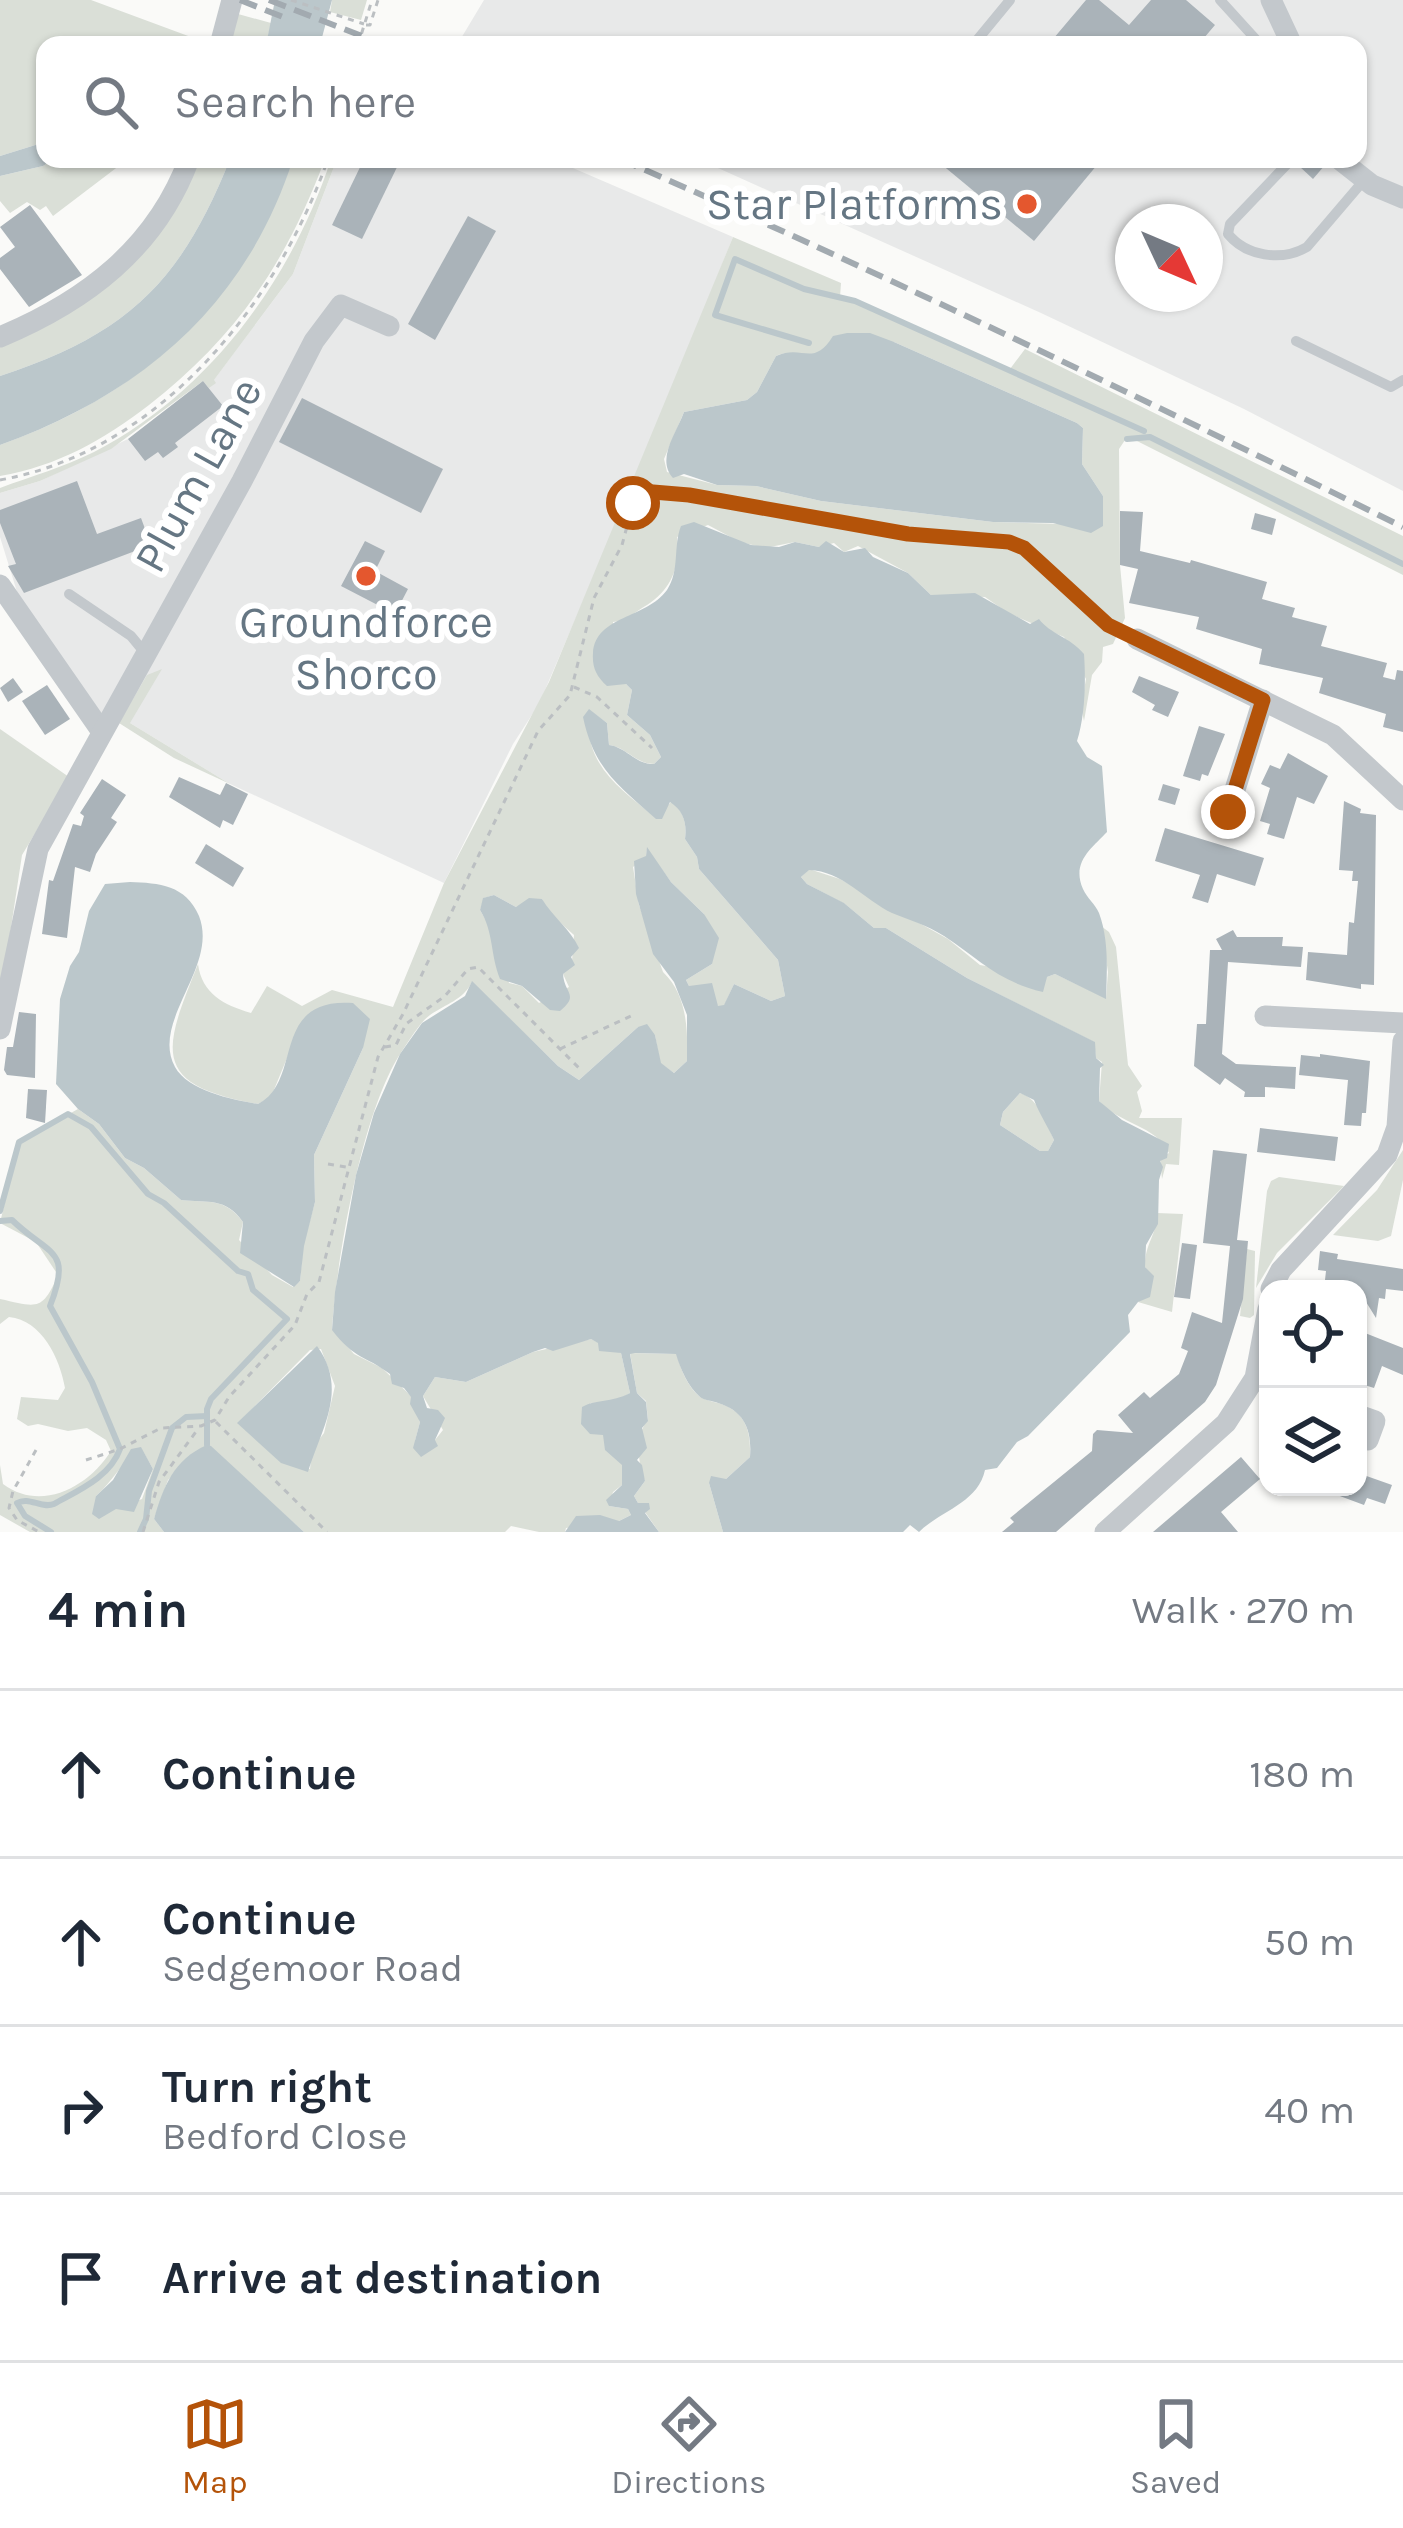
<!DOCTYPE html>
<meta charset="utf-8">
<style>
:root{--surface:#fff;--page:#f6f6f7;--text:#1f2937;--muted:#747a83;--line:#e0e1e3;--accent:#b45309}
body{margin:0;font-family:Karla,sans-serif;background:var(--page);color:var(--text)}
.controls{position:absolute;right:36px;bottom:36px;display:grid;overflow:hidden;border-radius:24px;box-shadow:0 3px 9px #0004}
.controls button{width:108px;height:108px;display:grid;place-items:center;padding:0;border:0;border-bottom:3px solid var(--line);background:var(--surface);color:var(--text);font:60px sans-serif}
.compass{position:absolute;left:1115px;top:204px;width:108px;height:108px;border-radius:50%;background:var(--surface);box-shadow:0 3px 9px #0004;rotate:134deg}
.stop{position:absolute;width:36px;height:36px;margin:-27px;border:9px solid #b45309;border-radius:50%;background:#fff}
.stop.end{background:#b45309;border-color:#fff;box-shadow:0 3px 12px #0008}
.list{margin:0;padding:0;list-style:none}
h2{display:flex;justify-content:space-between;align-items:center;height:156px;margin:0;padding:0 48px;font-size:51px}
h2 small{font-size:39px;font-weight:400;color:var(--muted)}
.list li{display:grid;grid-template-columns:78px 1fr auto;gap:36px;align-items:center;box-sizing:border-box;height:168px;padding:0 48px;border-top:3px solid var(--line)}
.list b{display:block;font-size:45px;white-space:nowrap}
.list p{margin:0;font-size:39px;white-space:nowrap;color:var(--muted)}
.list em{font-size:39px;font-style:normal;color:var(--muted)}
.icon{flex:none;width:66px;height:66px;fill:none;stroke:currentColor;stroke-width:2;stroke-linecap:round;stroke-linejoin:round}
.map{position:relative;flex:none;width:1403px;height:1532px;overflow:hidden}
.search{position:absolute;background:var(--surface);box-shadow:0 3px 9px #0004;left:36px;right:36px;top:36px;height:132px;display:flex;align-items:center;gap:30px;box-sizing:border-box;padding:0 42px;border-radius:24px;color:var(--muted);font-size:45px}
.sheet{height:828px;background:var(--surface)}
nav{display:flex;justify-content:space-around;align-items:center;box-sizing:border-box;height:168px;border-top:3px solid var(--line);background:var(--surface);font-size:33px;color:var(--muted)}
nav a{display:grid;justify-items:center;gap:6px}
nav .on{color:var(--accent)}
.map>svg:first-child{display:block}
</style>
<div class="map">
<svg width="1403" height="1532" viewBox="0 0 1403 1532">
<rect width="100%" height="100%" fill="#fafaf8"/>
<g fill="#e8e9e9" fill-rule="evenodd">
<path d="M484,0H1403V491L1244,409L1041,313L698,159H1358V45H457ZM1133,222H1205V294H1133Z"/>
<polygon points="337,159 552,159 733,237 647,452 539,704 513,744 444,883 230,784 130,723 102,715 18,595 0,537 0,493 40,481 128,439 203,381 213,381 293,274"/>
</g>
<g fill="#dadfd7" fill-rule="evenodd">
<polygon points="0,0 91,0 199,40 193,45 45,45 45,142 0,156"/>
<polygon points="332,0 367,0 361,20 330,12"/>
<polygon points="238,14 271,23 266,45 225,45"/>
<polygon points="54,159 128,159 53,216 46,206 40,210 27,202 10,213 0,201 0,176 43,166"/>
<path d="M194,159H230C181,282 128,334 0,376V342L80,303Z"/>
<path d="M293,159H325C286,263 237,336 149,405C103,440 58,466 0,476V445C145,393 240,305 293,159Z"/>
<path d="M331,159H337L293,274L214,380L216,383L209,388L203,381L111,449L40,481L0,493V488C32,476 64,467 94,452C209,393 292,279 331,159Z"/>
<path d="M733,237L841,283L840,297L1010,369L1025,349L1403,536V575L1137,441L1125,440L1119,449L1120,565L1125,618L1113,644L1103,647L1102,662L1092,675L1084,721L1081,707L1086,679L1064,637L1008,613L985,597L931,595L908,573L858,546L844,552L834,543L819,547L795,542L765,548L740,542L708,525L677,537C681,566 671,590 647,605C634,612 628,621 613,622L615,684H626L632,690L627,715L650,735L661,757L654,764C636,764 626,747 609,745L607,723L589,710C583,764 617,786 656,818L671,802C684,811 687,824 685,839L697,857L699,869L778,960L785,996L771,1001L734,984L724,1006H718L699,986H689L686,980L712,964L704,914L671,882L647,849L646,857L633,867L639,905L663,972C687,995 688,1029 687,1061L674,1073L660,1063L655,1035L638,1027L579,1080L558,1066L472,982C463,1000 446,1004 430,1015C420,1022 409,1041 402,1051C362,1110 337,1258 332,1329L354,1354L382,1368L412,1397L420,1422L415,1441L435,1440L443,1430L423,1396L435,1377L466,1382L533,1352L591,1339L621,1353L630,1393L615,1402L590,1403L612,1455L622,1464V1485L613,1492L609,1506L628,1509L631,1515L619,1521L566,1528L565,1532H539L511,1526L505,1532H304L207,1445L168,1480L154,1519L164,1532H30L0,1515V1465L3,1484C42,1513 89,1486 111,1451L106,1440L87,1428L68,1431L38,1424L28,1426L17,1419L21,1397L58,1400L65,1388C60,1359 42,1320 9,1317L0,1324V1299C37,1307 42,1312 58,1275L36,1242L0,1223L19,1142L78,1109L99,1124L125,1158L144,1168L181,1200C207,1203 225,1197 243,1222L239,1240L272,1275L293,1287L300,1281L303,1246L315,1202L314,1155L363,1048L299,1029L271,1097L258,1104C148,1085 164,1049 198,964C202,994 224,1005 251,1013L267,986L302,1006L332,990L393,1007L444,883L549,682ZM894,342L1077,423L1083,428L1082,464L1103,496V525L993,522L821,501L756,486L717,485L667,472L664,459L684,412L747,400L757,392L776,356C791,349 801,357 815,354C841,348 867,345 894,342ZM494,895L516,907L542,899L547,911L574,935L572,961L563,974L569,987L539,1003L522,986L509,983L491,929L480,910L484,898ZM321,1349L335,1386L324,1433L312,1449L310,1469L281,1462L238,1423L310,1350ZM141,1448L153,1469L142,1499L108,1511L96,1496C114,1480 122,1461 141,1448Z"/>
<polygon points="162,669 130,723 230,784 174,758 119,723 147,675"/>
<polygon points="0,729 69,777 22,855 0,1000"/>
<path d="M809,869L840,879L948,939L980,965L1047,977L1055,974L1106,998L1108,972L1101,926L1109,932L1116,947L1128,1065L1142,1086L1137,1092L1142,1111L1139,1118H1182L1179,1165L1166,1164L1162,1179L1160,1158L1169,1153C1156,1125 1119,1124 1099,1101L1102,1062L1096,1058L1094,1042L967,978L886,928H874L845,904L807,884L801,877Z"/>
<path d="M1020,1093C1038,1098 1047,1123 1054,1140L1048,1151H1040L1000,1125L1003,1112Z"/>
<polygon points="1403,1150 1403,1180 1391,1236 1378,1241 1333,1235 1377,1190"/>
<polygon points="1279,1177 1344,1186 1277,1253 1256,1288 1267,1191 1271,1181"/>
<path d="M1157,1213L1183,1214L1172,1312L1138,1302L1145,1297L1149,1273L1145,1267C1144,1245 1158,1233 1157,1213Z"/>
<polygon points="1247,1249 1255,1251 1254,1315 1250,1318 1240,1316"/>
<path d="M630,1353L677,1354C680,1369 688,1387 700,1397C703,1399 714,1402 718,1403C746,1411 751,1431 750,1457L726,1479L709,1483L723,1532H659L645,1512L649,1503H638L634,1496L645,1481C638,1463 634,1436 648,1420L646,1401L637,1393Z"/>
</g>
<g fill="#bbc7cb" fill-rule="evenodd">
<polygon points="275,0 332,0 320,45 266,45"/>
<polygon points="45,142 45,159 54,159 43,166 0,176 0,156"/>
<path d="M230,159H293C246,305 142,394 0,445V376C128,334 181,282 230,159Z"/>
<path d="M847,333H870L894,342L1077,423L1083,428L1082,464L1103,496V526L1091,533L1053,523L993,522L821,501L756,486L717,485L684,474L673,478C656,459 676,434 684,412L747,400L757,392L776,356C803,344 813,368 833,336Z"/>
<path d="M694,522L751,545L779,547L795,542L819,547L826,541L844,552L865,548L873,557L908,573L931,595L975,593L1030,624L1039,619C1050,634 1070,637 1084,654C1086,682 1085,716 1077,741L1087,757L1102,766L1107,832C1092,848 1071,862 1083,889C1087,898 1095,904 1099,913C1109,940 1107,970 1106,999L1055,974L1047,977L1043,992C999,982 979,959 944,936C927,925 909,920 892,913C865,900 842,871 809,870L801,877L807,884L844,903L874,928H886L967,978L1095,1042L1096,1058L1104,1065L1100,1068L1099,1101L1122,1120L1169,1144L1167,1158L1160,1161L1163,1167L1159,1180L1158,1224L1146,1245L1145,1267L1154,1276L1150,1297L1138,1302L1128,1315L1130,1332L1028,1436L1017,1442L997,1468L985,1470C978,1503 940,1511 919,1532L910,1525L903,1532H723L709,1483L711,1476L726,1479L750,1457C752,1431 745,1411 718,1403C714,1401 703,1400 700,1397C688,1387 680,1368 676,1354L635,1353L630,1354L637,1393L646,1402L648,1421L642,1428L647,1448L637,1460L642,1465L645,1481L634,1496L638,1503H649L650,1509L645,1513L659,1532H565L576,1516L600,1515L619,1521L631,1515L628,1509L609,1506L606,1500L622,1485V1465L605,1450L603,1435L590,1434L581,1424L582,1407C596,1399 611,1403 630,1393L621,1353L599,1351L598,1343L591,1339L553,1351L545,1348L533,1352L466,1382L435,1377L423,1396L427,1408L438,1410L445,1418L435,1440L438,1446L421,1457L413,1448L420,1422L410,1404L411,1397L404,1388L392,1384L390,1374C365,1355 355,1360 332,1330L335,1292L356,1175L374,1113L400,1054L422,1023L465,996L472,981L558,1066L579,1080L638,1027L647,1024L655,1035L661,1063L674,1073L687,1061V1015L674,982L653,954L636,894L634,861L646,856L647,847L671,882L704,914L719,938L712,964L686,980L689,986L712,983L718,1006L724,1005L734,984L771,1001L785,996L778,960L699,869L697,857L685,839C687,824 684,811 670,802L662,819H656C618,785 594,769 583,717L589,709L607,723L609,745C626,747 636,765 654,764L661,757L650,735L627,715L632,690L626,684L607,686C596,676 592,667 593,653C596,615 646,619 667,590C680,571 673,546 681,526ZM1020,1093L1034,1100C1040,1115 1047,1125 1054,1140L1048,1151H1040L1000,1125L1003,1112Z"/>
<path d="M130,882C159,883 186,885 199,916C219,967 150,1021 175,1067C188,1091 234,1100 258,1104C304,1081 269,997 353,1003L370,1019L363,1048L314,1155L315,1202L304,1246L300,1281L294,1287L240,1253L243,1222C226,1197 207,1203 181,1200L144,1168L125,1158L99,1124L78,1109L56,1084L60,999L70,966L79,952L89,911L105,884Z"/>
<path d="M494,895L516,907L529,898L542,899C552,916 571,930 579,948L571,957L575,965L563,974C564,993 580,995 560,1011L550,1010L522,986L500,979C490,955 494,932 480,910L483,898Z"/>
<path d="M317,1346C349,1390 321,1429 308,1472L281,1463L237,1423Z"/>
<path d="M207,1445L211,1446L304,1532H164L154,1519C163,1487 174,1459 207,1445Z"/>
<polygon points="141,1447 153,1469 134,1512 116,1509 99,1519 92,1514 96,1496 113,1480 131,1449"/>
</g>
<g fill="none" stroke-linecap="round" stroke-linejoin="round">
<g stroke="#bbc7cb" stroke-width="6">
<polyline points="809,343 715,315 735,259 804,289 855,301 1144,431"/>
<polyline points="1127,439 1150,437 1403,564"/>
<polyline points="0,1211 19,1142 68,1114 91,1127 148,1194 164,1203 238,1271 248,1274 253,1290 287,1319 211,1399 207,1409 207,1445"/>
<path d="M0,1221L12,1220C49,1256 73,1248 50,1306L92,1382L120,1449C110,1477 79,1490 54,1504C41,1509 29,1496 17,1503L25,1516L51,1532"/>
<polyline points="140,1532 146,1519 149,1491 172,1428 186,1417 207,1416"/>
</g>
</g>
<g fill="#aab3b9">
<polygon points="1086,0 1099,0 1129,25 1151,0 1186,0 1215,25 1198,45 1048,45"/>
<polygon points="364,159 401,159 362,239 332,225"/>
<polygon points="935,159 1102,159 1034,241"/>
<polygon points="1302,159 1324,159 1325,165 1313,179 1299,166"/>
<polygon points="30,205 82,275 29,307 0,269 0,258 15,247 0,227"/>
<polygon points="468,216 496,231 435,340 408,324"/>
<polygon points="203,381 223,406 175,443 178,447 163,458 158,452 145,461 128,439"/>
<polygon points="302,398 443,469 421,513 279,442"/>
<polygon points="77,481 97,534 141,518 151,545 24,593 8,566 16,564 0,523 0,510"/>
<polygon points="1120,511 1143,512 1140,551 1190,563 1191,560 1267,582 1262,599 1295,608 1292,617 1327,626 1321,646 1387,663 1383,677 1395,680 1397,670 1403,671 1403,732 1383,727 1386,714 1319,693 1323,678 1259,664 1262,649 1196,629 1199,617 1129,603 1138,569 1120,565"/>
<polygon points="1255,513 1276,519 1272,535 1251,529"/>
<polygon points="365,541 385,551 375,571 408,589 395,614 341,586"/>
<polygon points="1139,676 1179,692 1168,717 1152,710 1155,705 1132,692"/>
<polygon points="13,678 23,692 8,702 0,688"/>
<polygon points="47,685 70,719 45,735 22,701"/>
<polygon points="1199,726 1225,734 1208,776 1202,774 1200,781 1183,776"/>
<polygon points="1288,753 1328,776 1314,804 1297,797 1284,839 1267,834 1270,824 1260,821 1270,788 1261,784 1270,765 1280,769"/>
<polygon points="179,777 220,795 226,783 248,794 233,825 223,820 220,828 169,797"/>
<polygon points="102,779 126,795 111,818 117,822 96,854 90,872 75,867 67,938 42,934 49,880 53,881 73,824 81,826 84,816 80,813"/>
<polygon points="1163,784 1180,789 1175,805 1158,800"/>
<polygon points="1344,801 1361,809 1360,813 1376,815 1374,985 1361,984 1361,989 1306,980 1308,952 1347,955 1349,922 1354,923 1358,881 1352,881 1353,871 1339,870"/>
<polygon points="1165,828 1264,858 1255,886 1217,874 1208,903 1192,898 1200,875 1155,861"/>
<polygon points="206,844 244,868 233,887 195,863"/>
<polygon points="1233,930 1237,937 1283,937 1282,946 1303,947 1301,967 1228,962 1222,1054 1236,1064 1296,1067 1295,1089 1265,1087 1265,1097 1244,1097 1245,1092 1225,1078 1220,1085 1194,1066 1197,1024 1206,1024 1210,950 1222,950 1216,939"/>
<polygon points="19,1012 36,1014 35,1078 7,1075 4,1070 7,1047 13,1047"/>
<polygon points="1320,1054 1370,1061 1366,1113 1362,1113 1361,1126 1344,1125 1348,1080 1299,1075 1301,1055 1320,1057"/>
<polygon points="28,1089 47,1090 45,1123 26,1118"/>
<polygon points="1260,1128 1338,1137 1335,1161 1257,1152"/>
<polygon points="1213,1150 1247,1154 1237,1240 1248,1241 1243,1299 1216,1385 1205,1402 1056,1532 1002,1532 1014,1522 1010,1518 1092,1451 1093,1434 1097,1430 1133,1433 1118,1415 1144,1392 1150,1398 1179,1374 1188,1351 1181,1348 1192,1312 1222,1323 1230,1246 1203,1243"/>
<polygon points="1182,1243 1197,1245 1190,1299 1174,1297"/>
<polygon points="1320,1251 1338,1254 1337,1259 1403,1269 1403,1291 1386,1289 1385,1299 1379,1298 1376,1318 1358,1289 1324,1289 1326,1271 1318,1270"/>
<polygon points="1365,1333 1403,1348 1403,1375 1382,1366 1374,1388 1358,1383 1358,1341 1364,1343"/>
<polygon points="1241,1457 1260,1479 1221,1512 1238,1532 1153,1532"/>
<polygon points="1358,1473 1392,1485 1385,1504 1367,1498 1364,1505 1321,1489 1358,1487"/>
</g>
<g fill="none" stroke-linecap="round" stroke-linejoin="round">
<g stroke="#bbbfc2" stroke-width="3" stroke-dasharray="6 6" stroke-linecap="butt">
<polyline points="291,0 364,24"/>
<polyline points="366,25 370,25 378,0"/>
<polyline points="358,45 372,0"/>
<path d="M0,480C160,451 277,304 328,159"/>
<polyline points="574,687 597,697 652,748"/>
<polyline points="385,1047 396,1045 406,1024 445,996 468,969 478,967 581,1070"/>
<polyline points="560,1049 633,1015"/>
<polyline points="328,1164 346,1167"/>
<polyline points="216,1422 327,1532"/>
<polyline points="36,1450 13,1491 9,1508 17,1520 39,1532"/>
<path d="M86,1460L120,1449L161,1428L201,1426L215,1420L229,1397L295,1325L307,1294L319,1282L378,1057L403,1014L538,731L570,695L594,598L622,545L633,504L641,491L689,495L908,534L1009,542C1053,559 1076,610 1120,630"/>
<polyline points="143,1532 159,1482 198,1429"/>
</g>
<g stroke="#c3c8cc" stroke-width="10">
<polyline points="1220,0 1261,45"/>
<polyline points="973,45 1010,0"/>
<path d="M1292,159L1230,224L1228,234C1246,256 1281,262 1307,247L1365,179"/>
<polyline points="1296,341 1391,387 1403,380"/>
<polyline points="69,594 131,636 145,653"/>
</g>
<g stroke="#c3c8cc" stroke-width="21">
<polyline points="1271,0 1292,45"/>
<polyline points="220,45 232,0"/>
<polyline points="1339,159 1372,185 1403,198"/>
<path d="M0,337C86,301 156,248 189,159"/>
<polyline points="0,585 102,732"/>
<polyline points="1137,639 1333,735 1403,800"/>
<polyline points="1228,812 1263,700"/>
<polyline points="1265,1016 1403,1023"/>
<polyline points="0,1029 38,849 242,481 314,341 341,305 389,326"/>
<polyline points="1271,1289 1281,1270 1387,1155 1397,1127 1403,1041"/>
<polyline points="1358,1415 1375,1421 1368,1440"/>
<polyline points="1105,1532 1226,1423 1255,1378 1268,1309"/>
</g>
<g stroke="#a2aab0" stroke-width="6" stroke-dasharray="18 9" stroke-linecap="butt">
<polyline points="240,0 283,17"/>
<polyline points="269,0 385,45"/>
<path d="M620,159C884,274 1144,399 1403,527"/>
</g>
</g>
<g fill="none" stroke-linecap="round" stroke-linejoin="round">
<polyline stroke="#b45309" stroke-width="15" points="633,503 641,491 689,495 908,534 1009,542 1024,548 1108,625 1263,700 1228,812"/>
</g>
<g fill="#e4572e" stroke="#fff" stroke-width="4.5">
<circle cx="1027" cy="204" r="12"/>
<circle cx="366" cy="576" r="12"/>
</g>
<g text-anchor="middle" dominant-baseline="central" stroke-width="12" stroke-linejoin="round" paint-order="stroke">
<g font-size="45" fill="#657683" stroke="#fff" text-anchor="end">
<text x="1003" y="204">Star Platforms</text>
<text x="366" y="622" text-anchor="middle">Groundforce<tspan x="366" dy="52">Shorco</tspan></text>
</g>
<g font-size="45" fill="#657683" stroke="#fff">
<text transform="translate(198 475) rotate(-61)">Plum Lane</text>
</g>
</g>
</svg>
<div class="controls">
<button><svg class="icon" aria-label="locate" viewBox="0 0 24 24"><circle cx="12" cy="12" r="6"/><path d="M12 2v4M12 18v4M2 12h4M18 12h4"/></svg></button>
<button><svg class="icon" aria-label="layers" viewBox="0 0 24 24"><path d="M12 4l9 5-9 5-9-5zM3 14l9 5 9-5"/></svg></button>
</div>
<svg class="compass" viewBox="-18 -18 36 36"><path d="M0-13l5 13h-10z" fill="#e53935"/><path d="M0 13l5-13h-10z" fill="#747a83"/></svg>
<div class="stop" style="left:633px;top:503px"></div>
<div class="stop end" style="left:1228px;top:812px"></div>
<div class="search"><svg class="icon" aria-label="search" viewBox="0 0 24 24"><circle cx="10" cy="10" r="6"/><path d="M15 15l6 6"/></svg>Search here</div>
</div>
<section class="sheet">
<h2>4 min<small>Walk · 270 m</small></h2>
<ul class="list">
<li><svg class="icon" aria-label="ahead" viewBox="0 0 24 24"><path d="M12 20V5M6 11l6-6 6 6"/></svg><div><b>Continue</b></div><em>180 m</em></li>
<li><svg class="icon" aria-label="ahead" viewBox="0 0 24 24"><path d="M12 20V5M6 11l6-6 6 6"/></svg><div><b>Continue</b><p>Sedgemoor Road</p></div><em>50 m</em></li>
<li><svg class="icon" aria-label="right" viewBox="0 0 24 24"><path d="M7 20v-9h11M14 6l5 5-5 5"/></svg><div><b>Turn right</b><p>Bedford Close</p></div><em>40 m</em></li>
<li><svg class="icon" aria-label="arrive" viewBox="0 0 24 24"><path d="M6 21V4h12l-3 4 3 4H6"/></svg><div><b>Arrive at destination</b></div></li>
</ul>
</section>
<nav>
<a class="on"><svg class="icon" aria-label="map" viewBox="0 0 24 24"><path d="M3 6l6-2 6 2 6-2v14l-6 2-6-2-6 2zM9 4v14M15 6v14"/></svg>Map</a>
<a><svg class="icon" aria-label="directions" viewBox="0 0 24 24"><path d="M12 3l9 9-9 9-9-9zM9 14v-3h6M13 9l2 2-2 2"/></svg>Directions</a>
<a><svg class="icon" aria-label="saved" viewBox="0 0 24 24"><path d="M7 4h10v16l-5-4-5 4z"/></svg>Saved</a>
</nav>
